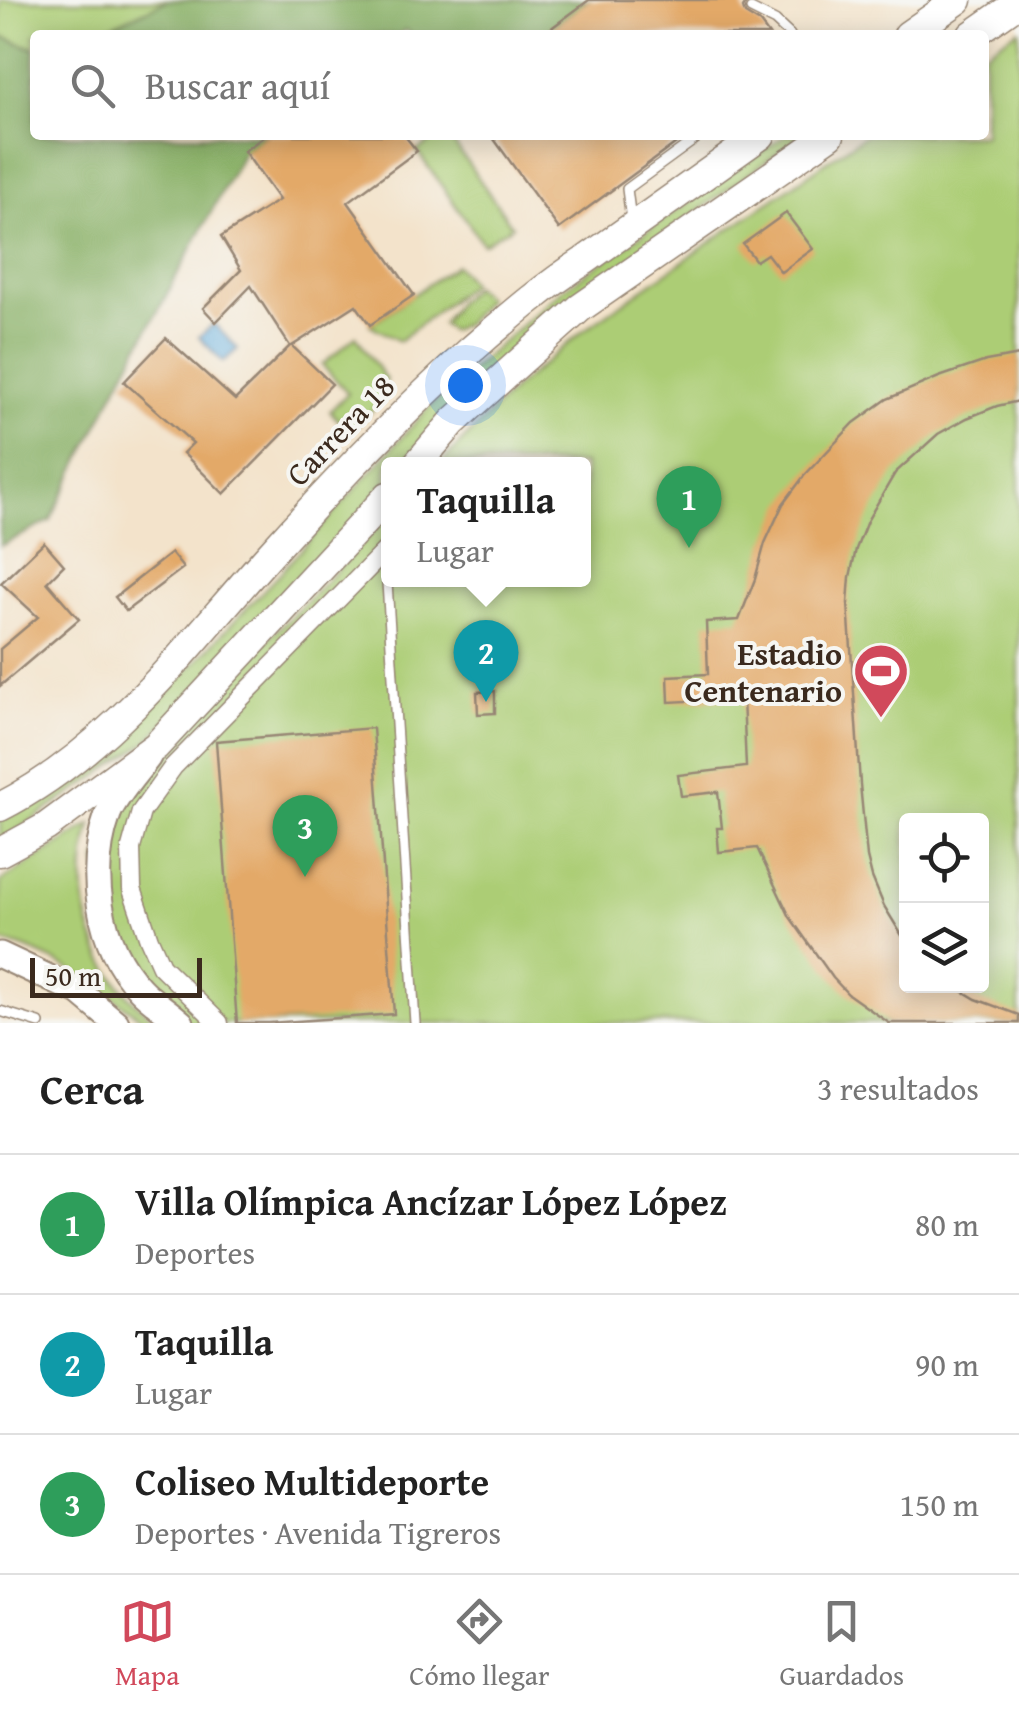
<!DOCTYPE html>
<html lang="es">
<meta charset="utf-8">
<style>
:root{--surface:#fff;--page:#f6f6f6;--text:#222;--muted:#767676;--line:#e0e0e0;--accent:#d1495b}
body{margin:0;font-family:"Gentium Book Plus",serif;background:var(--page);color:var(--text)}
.controls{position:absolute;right:30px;bottom:30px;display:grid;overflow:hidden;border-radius:10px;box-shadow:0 5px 25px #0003}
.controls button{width:90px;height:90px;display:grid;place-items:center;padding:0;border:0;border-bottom:2px solid var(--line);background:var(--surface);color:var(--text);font:50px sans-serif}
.scale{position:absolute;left:30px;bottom:25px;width:172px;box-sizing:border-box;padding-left:10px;border:5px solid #3b2a1e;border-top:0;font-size:28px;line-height:35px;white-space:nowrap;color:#3b2a1e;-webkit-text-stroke:8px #f6f6f2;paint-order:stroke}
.you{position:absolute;left:465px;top:385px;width:35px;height:35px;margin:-25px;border:8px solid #fff;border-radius:50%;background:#1a73e8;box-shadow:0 0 0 15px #1a73e833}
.badge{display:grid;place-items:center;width:65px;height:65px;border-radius:50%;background:var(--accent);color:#fff;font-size:32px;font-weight:700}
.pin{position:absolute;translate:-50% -82px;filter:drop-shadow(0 2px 5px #0008)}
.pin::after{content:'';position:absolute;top:52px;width:35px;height:30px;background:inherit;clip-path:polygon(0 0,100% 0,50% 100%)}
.popup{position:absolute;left:381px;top:457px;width:210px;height:130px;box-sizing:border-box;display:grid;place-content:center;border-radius:10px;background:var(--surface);filter:drop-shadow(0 2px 8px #0005);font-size:32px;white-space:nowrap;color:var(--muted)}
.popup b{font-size:38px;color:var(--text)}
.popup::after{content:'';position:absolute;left:50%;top:100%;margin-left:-20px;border:20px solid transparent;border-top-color:var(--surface)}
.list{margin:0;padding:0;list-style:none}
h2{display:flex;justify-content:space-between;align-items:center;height:130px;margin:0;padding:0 40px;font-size:42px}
h2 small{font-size:32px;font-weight:400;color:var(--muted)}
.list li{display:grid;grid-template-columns:65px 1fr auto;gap:30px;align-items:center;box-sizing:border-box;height:140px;padding:0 40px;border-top:2px solid var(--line)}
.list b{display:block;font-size:38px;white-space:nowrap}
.list p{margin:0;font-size:32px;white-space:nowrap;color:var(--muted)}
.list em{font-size:32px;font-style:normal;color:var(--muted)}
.icon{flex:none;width:55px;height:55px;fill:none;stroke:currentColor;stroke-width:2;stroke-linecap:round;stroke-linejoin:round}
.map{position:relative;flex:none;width:1019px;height:1023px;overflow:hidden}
.search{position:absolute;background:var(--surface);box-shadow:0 5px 25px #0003;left:30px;right:30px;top:30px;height:110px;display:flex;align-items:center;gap:25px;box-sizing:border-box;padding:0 35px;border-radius:10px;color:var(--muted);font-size:38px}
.sheet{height:550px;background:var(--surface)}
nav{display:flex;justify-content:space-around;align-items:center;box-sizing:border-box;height:140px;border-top:2px solid var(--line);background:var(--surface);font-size:28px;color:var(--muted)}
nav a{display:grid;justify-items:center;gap:5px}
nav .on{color:var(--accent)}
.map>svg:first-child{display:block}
</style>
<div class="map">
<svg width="1019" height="1023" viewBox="0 0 1019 1023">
<rect width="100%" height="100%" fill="#f6f6f2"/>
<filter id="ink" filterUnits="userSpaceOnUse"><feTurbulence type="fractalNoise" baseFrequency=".01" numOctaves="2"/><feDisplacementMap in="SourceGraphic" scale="20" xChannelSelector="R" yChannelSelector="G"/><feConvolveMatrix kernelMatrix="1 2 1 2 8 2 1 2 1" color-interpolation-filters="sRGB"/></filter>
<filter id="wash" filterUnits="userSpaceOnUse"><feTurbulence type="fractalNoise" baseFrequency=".0048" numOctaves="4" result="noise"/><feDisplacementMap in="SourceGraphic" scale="40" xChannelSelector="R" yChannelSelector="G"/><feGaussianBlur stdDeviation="2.25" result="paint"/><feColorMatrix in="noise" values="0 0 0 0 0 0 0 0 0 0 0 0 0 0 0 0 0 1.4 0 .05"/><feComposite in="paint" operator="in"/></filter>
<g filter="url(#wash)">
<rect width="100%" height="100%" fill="#f3e3cb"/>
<g fill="#accd75" stroke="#747c4a" stroke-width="2.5" fill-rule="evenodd">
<polygon points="0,0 168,0 92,35 35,35 35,49 0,36"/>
<path d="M1019,29V1023H181L119,960L97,860L156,746L298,610L388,517V580H584V464H440L514,389L584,330L865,135H984V53ZM906,821H982V986H906Z"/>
<polygon points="441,135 448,135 512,226 483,244 417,151"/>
<polygon points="786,135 802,135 594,287 464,393 402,464 388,464 388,480 347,529 147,742 0,842 0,821 32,803 115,740 165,694 282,571 429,407 563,289"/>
<polygon points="456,265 471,284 399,341 370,325"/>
<polygon points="474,287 487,299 465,324 450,331 442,324 457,302"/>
<path d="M356,336L386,380C384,403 366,417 349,431L330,411L348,393L322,365Z"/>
<path d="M91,824C70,903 93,974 159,1023H148C99,988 60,955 0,941V882Z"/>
</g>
<g fill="#89b066" stroke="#626d42" stroke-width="2.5">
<polygon points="168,0 589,0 542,35 413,35 405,30 398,35 92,35"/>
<polygon points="0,36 35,49 35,135 266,135 244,151 119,383 50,521 0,546"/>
</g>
<polygon fill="#66aedd" stroke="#506c7e" stroke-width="2.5" points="214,324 238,349 223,362 199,337"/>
<g id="blocks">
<g fill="#e3a967">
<polygon points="589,0 744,0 746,3 743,8 745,14 760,23 769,35 542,35"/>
<polygon points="266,135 404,135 417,151 348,202 414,295 370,325 356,305 292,346 332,384 224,494 183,453 193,443 124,382 166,338 235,400 290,346 251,286 216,322 203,308 241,270 221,237 279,200 244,151"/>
<polygon points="491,135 687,135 559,229"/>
<polygon points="786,213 813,249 781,272 767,254 756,261 743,244"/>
<polygon points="1019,355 1019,401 997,406 967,418 938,434 895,473 867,521 856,549 850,577 848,603 860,784 867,857 872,877 884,906 906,942 906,986 954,986 976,999 1019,1015 1019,1023 889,1023 848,994 833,978 790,917 757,848 719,852 717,828 722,828 718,792 681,796 678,775 746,767 743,698 669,702 668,676 708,674 706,622 739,620 755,579 765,543 783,504 804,476 854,423 887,399 939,377 986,361"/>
<polygon points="44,542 64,565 47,582 79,619 0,686 0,649 38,617 1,583"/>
<polygon points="171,553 183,568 126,611 115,597"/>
<polygon points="495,691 495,713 478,714 477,692"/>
<polygon points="373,728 394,1014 269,1023 237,1023 216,741"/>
</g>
</g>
</g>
<g filter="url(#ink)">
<use href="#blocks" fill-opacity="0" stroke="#978674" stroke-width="2.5"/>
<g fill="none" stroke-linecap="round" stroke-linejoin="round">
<g stroke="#978674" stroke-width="12">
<g id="lane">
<polyline points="751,9 775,21 790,35"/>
<polyline points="631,220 627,189 701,135"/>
<polyline points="388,539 385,551 415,1023"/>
<polyline points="0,1011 39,1023"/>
</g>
</g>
<g stroke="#978674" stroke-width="21">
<polyline id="street" points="219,1023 161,966 149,939 132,889 131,848 141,812 173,767 385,551"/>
</g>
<g stroke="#978674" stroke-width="29">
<g id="secondary">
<path d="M148,757C136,773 115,796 108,814C88,870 97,944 140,989C151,1001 168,1011 181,1023"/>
<polyline points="0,955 79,992 116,1023"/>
</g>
</g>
<g stroke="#978674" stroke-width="31">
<g id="primary">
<polyline points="908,35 958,0"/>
<polyline points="972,35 1019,2"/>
<polyline points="417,464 453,422 580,308 830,135"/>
<path d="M0,807C112,750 187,646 269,555C333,484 400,414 471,350C508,318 543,287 584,261L761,135"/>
<polyline points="0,852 46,827 156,746 388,496"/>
</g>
</g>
<use href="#lane" stroke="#fff" stroke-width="9"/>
<use href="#street" stroke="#fff" stroke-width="18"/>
<use href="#secondary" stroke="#fff" stroke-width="25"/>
<use href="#primary" stroke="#fff" stroke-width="28"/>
</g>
</g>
<defs>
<g id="stadium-pin" transform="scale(2.875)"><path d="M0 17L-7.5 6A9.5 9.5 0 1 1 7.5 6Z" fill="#d1495b" stroke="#f6f6f2"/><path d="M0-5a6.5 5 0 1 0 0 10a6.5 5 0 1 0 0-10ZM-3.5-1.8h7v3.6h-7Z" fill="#fff"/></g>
</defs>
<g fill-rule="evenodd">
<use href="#stadium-pin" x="881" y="671"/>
</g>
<g text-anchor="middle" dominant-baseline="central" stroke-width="8" stroke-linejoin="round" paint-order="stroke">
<g font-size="32" fill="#3b2a1e" stroke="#f6f6f2">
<text transform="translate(340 430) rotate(-46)">Carrera 18</text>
</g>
<g font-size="32" font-weight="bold" fill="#3b2a1e" stroke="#f6f6f2" text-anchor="end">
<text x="842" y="653">Estadio<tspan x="842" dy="37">Centenario</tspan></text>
</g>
</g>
</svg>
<div class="controls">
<button><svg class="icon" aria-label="locate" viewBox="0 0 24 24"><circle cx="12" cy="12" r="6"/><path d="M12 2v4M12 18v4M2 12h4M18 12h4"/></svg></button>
<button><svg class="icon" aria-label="layers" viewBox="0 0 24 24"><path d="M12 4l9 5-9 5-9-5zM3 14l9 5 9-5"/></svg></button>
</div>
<div class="scale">50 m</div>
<div class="you"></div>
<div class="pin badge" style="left:689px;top:548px;background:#2e9e5b">1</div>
<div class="pin badge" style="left:486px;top:702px;background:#0f9aa8">2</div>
<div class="popup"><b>Taquilla</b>Lugar</div>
<div class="pin badge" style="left:305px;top:877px;background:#2e9e5b">3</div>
<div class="search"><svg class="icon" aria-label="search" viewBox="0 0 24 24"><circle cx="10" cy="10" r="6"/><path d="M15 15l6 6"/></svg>Buscar aquí</div>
</div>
<section class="sheet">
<h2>Cerca<small>3 resultados</small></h2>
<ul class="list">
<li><span class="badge" style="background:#2e9e5b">1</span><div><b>Villa Olímpica Ancízar López López</b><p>Deportes</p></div><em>80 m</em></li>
<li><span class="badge" style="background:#0f9aa8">2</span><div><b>Taquilla</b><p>Lugar</p></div><em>90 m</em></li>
<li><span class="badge" style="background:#2e9e5b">3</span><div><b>Coliseo Multideporte</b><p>Deportes · Avenida Tigreros</p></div><em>150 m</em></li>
</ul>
</section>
<nav>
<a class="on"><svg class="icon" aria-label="map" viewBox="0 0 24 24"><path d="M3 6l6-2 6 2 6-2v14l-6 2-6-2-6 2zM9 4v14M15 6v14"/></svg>Mapa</a>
<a><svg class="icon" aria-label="directions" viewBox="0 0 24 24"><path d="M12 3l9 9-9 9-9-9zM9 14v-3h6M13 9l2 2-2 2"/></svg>Cómo llegar</a>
<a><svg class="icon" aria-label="saved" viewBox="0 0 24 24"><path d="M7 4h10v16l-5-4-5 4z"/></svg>Guardados</a>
</nav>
